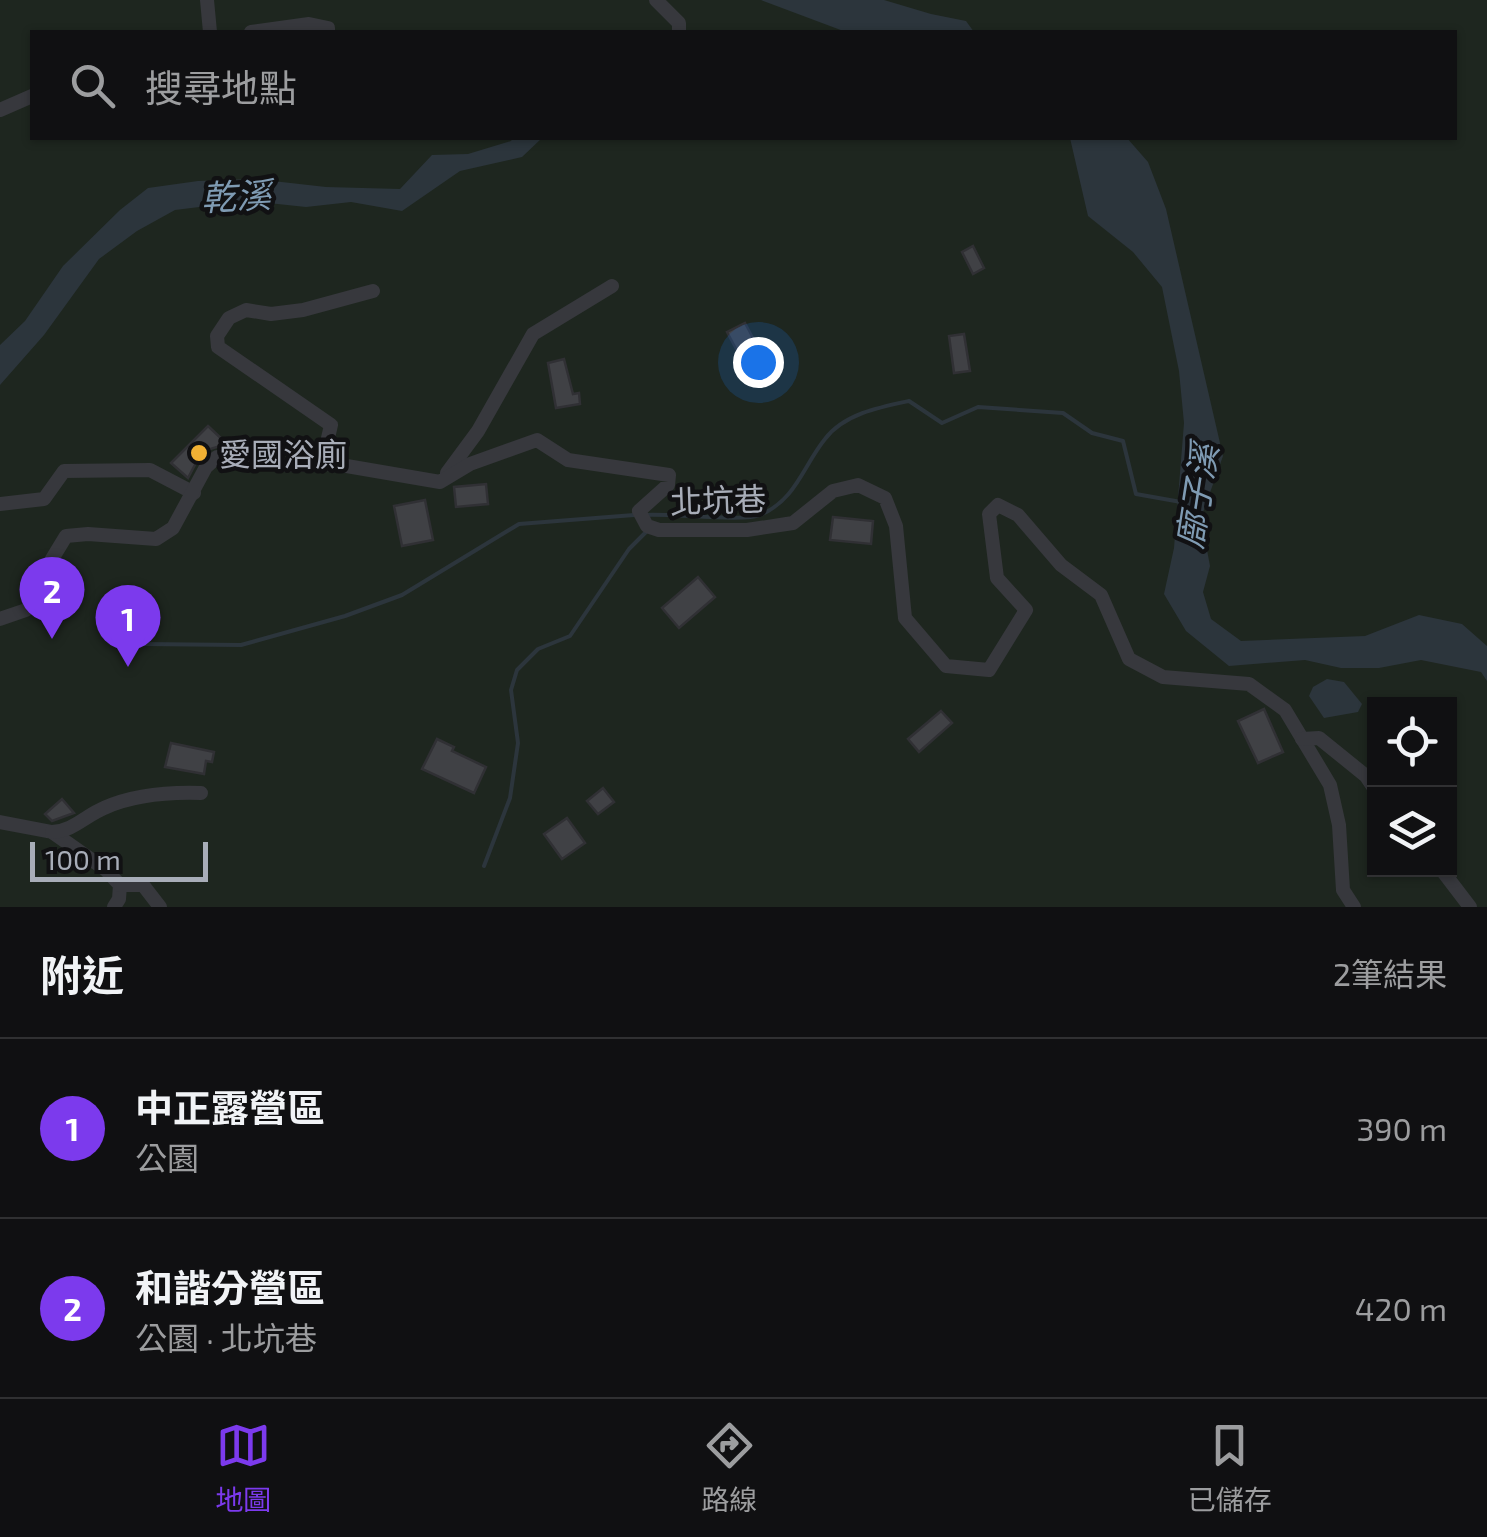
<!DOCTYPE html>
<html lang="zh-TW">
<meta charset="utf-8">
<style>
:root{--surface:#101012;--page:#19191b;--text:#f1f3f6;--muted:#9c9d9f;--line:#303032;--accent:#7c3aed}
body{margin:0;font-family:"Exo 2","Noto Sans TC",sans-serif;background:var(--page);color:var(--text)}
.controls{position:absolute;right:30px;bottom:30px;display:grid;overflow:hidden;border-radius:0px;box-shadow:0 2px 8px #0004}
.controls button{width:90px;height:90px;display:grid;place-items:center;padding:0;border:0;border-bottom:2px solid var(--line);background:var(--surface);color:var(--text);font:50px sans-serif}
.scale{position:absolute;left:30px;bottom:25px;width:178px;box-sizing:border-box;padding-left:10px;border:5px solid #a8adb8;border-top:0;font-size:28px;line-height:35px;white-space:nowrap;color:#a8adb8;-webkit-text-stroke:8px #111113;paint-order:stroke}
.you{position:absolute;left:758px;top:362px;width:35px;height:35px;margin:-25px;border:8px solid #fff;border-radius:50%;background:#1a73e8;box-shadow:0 0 0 15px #1a73e833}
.badge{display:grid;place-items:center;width:65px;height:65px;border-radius:50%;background:var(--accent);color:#fff;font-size:32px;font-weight:700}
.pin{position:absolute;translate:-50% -82px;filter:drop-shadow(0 2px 5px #0008)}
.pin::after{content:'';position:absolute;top:52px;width:35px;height:30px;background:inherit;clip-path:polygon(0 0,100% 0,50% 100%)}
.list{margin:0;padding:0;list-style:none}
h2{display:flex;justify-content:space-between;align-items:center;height:130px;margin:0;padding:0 40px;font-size:42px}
h2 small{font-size:32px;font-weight:400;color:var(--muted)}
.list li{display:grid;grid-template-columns:65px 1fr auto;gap:30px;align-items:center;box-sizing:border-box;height:180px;padding:0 40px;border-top:2px solid var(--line)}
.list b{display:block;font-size:38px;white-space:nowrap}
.list p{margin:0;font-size:32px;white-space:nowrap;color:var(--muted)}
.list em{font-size:32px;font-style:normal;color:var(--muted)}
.icon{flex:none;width:55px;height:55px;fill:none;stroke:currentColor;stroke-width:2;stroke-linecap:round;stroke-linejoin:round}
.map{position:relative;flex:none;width:1487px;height:907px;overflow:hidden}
.search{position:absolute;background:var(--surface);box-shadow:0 2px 8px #0004;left:30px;right:30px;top:30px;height:110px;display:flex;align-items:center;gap:25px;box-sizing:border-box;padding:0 35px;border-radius:0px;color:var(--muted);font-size:38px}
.sheet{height:490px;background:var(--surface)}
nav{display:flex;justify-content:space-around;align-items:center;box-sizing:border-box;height:140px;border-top:2px solid var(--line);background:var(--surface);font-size:28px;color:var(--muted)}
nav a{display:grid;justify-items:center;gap:5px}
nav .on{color:var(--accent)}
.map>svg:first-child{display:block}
</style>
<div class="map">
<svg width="1487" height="907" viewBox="0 0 1487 907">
<rect width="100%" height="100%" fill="#161618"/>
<path fill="#1e261f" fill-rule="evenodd" d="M0,0H1487V907H0ZM32,32H1454V138H32ZM1374,704H1450V869H1374Z"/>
<g fill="#2c353c">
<polygon points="761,0 884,0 931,14 966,21 974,32 846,32"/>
<polygon points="513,138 542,138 522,157 460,171 402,211 351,202 306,207 248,201 175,210 137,231 99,259 44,335 0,385 0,345 25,321 63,266 120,210 148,188 198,181 255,179 326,187 400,189 432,155 468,154 511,141"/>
<polygon points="1070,138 1127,138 1148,162 1166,209 1223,456 1201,518 1210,566 1203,592 1211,619 1241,641 1365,636 1419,615 1462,624 1487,646 1487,681 1481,672 1421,660 1379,668 1341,668 1305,660 1229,666 1186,631 1164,594 1174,548 1184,423 1179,371 1162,287 1133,252 1088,216"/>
<polygon points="1327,679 1344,682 1362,704 1358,712 1324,718 1309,696 1313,687"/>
</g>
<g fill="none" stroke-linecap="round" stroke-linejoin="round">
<g stroke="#2c353c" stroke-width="4">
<path d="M644,515C669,513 744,522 760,515C796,500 803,466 825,439C844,414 880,407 909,401L942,423L978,407L1063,413L1092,433L1123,441L1136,494L1181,502"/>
<polyline points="142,644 241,645 345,616 402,595 519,524 634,515"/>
<polyline points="484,866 510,798 518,743 511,690 517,670 538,649 570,636 629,549 649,529"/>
</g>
</g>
<g fill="#404145" stroke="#303034" stroke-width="2.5">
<polygon points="973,246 984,268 973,274 962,252"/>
<polygon points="745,323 761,353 743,362 727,332"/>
<polygon points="964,334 970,371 954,373 949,336"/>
<polygon points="564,359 573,394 579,393 580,404 556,408 548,363"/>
<polygon points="208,426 227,444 210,449 197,461 188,478 171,463"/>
<polygon points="486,484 488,504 456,507 454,487"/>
<polygon points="425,500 433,540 402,546 394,506"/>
<polygon points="833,517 873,521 871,544 830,540"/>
<polygon points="698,577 715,597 679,628 662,608"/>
<polygon points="1264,709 1283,752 1258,763 1238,721"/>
<polygon points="941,711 952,723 919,752 908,739"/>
<polygon points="437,739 454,747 452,751 486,767 474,793 422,769"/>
<polygon points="171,743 214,752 212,762 206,761 204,774 165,767"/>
<polygon points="603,788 614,802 598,814 587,801"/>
<polygon points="62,799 74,813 52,821 45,814"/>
<polygon points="567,818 585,843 562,859 544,834"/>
</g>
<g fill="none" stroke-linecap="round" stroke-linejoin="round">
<g stroke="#37383d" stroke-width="14">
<polyline points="207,0 210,32"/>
<polyline points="656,0 679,23 679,32"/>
<polyline points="251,32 309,24 328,28 328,32"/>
<polyline points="0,110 32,96"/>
<polyline points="335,464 325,451 331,425 218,347 217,336 229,318 246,310 271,314 303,310 373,291"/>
<polyline points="447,473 478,431 533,334 612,286"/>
<polyline points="0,504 44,499 64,471 150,470 194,493"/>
<polyline points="0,619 26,610 40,595 52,559 66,536 88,534 156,539 173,528 206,467 217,457 283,465 335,464 440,482 470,464 537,440 568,460 669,475 668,485 639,511 647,526 659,530 747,530 793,523 833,491 858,485 885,498 896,526 905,618 946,666 989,670 1026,610 997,578 989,514 998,505 1018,515 1061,565 1101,595 1129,659 1163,677 1249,684 1285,710 1330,785 1339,825 1343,890 1354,907"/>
<polyline points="1302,739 1319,738 1366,776 1374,788"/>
<polyline points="0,822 52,832 106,870 120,885 119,899 114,907"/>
<path d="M52,832C73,831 85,816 104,808C133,795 169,792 201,793"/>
<polyline points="1441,869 1470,907"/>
<polyline points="120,885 143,885 160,907"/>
</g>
</g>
<circle fill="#f2b134" stroke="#111113" stroke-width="4" cx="199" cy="453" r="10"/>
<g text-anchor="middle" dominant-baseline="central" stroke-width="9" stroke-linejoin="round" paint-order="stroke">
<g font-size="32" fill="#a8adb8" stroke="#111113" text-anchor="start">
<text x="219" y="453">愛國浴廁</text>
</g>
<g font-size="32" fill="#a8adb8" stroke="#111113">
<text transform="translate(718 499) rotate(-2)">北坑巷</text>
</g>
<g font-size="35" font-style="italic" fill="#7f9bb3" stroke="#111113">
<text transform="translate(236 195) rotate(-3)">乾溪</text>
<text transform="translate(1196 496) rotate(-81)">廍子溪</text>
</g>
</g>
</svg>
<div class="controls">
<button><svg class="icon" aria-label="locate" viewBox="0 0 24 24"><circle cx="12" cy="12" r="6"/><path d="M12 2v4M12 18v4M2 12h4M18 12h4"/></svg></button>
<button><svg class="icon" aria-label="layers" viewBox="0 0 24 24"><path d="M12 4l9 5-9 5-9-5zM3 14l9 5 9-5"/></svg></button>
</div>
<div class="scale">100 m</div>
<div class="you"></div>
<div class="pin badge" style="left:128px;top:667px">1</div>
<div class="pin badge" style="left:52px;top:639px">2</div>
<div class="search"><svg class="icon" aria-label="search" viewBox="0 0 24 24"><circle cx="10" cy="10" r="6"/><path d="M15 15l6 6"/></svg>搜尋地點</div>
</div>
<section class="sheet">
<h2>附近<small>2筆結果</small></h2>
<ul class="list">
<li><span class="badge">1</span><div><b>中正露營區</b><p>公園</p></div><em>390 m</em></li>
<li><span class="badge">2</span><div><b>和諧分營區</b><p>公園 · 北坑巷</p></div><em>420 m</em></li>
</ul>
</section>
<nav>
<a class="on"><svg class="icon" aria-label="map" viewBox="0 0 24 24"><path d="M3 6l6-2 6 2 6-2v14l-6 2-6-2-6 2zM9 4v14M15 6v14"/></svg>地圖</a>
<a><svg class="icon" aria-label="directions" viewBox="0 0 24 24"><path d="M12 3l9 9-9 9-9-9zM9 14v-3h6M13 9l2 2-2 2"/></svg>路線</a>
<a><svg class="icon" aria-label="saved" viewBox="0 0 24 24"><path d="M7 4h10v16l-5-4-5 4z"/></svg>已儲存</a>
</nav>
